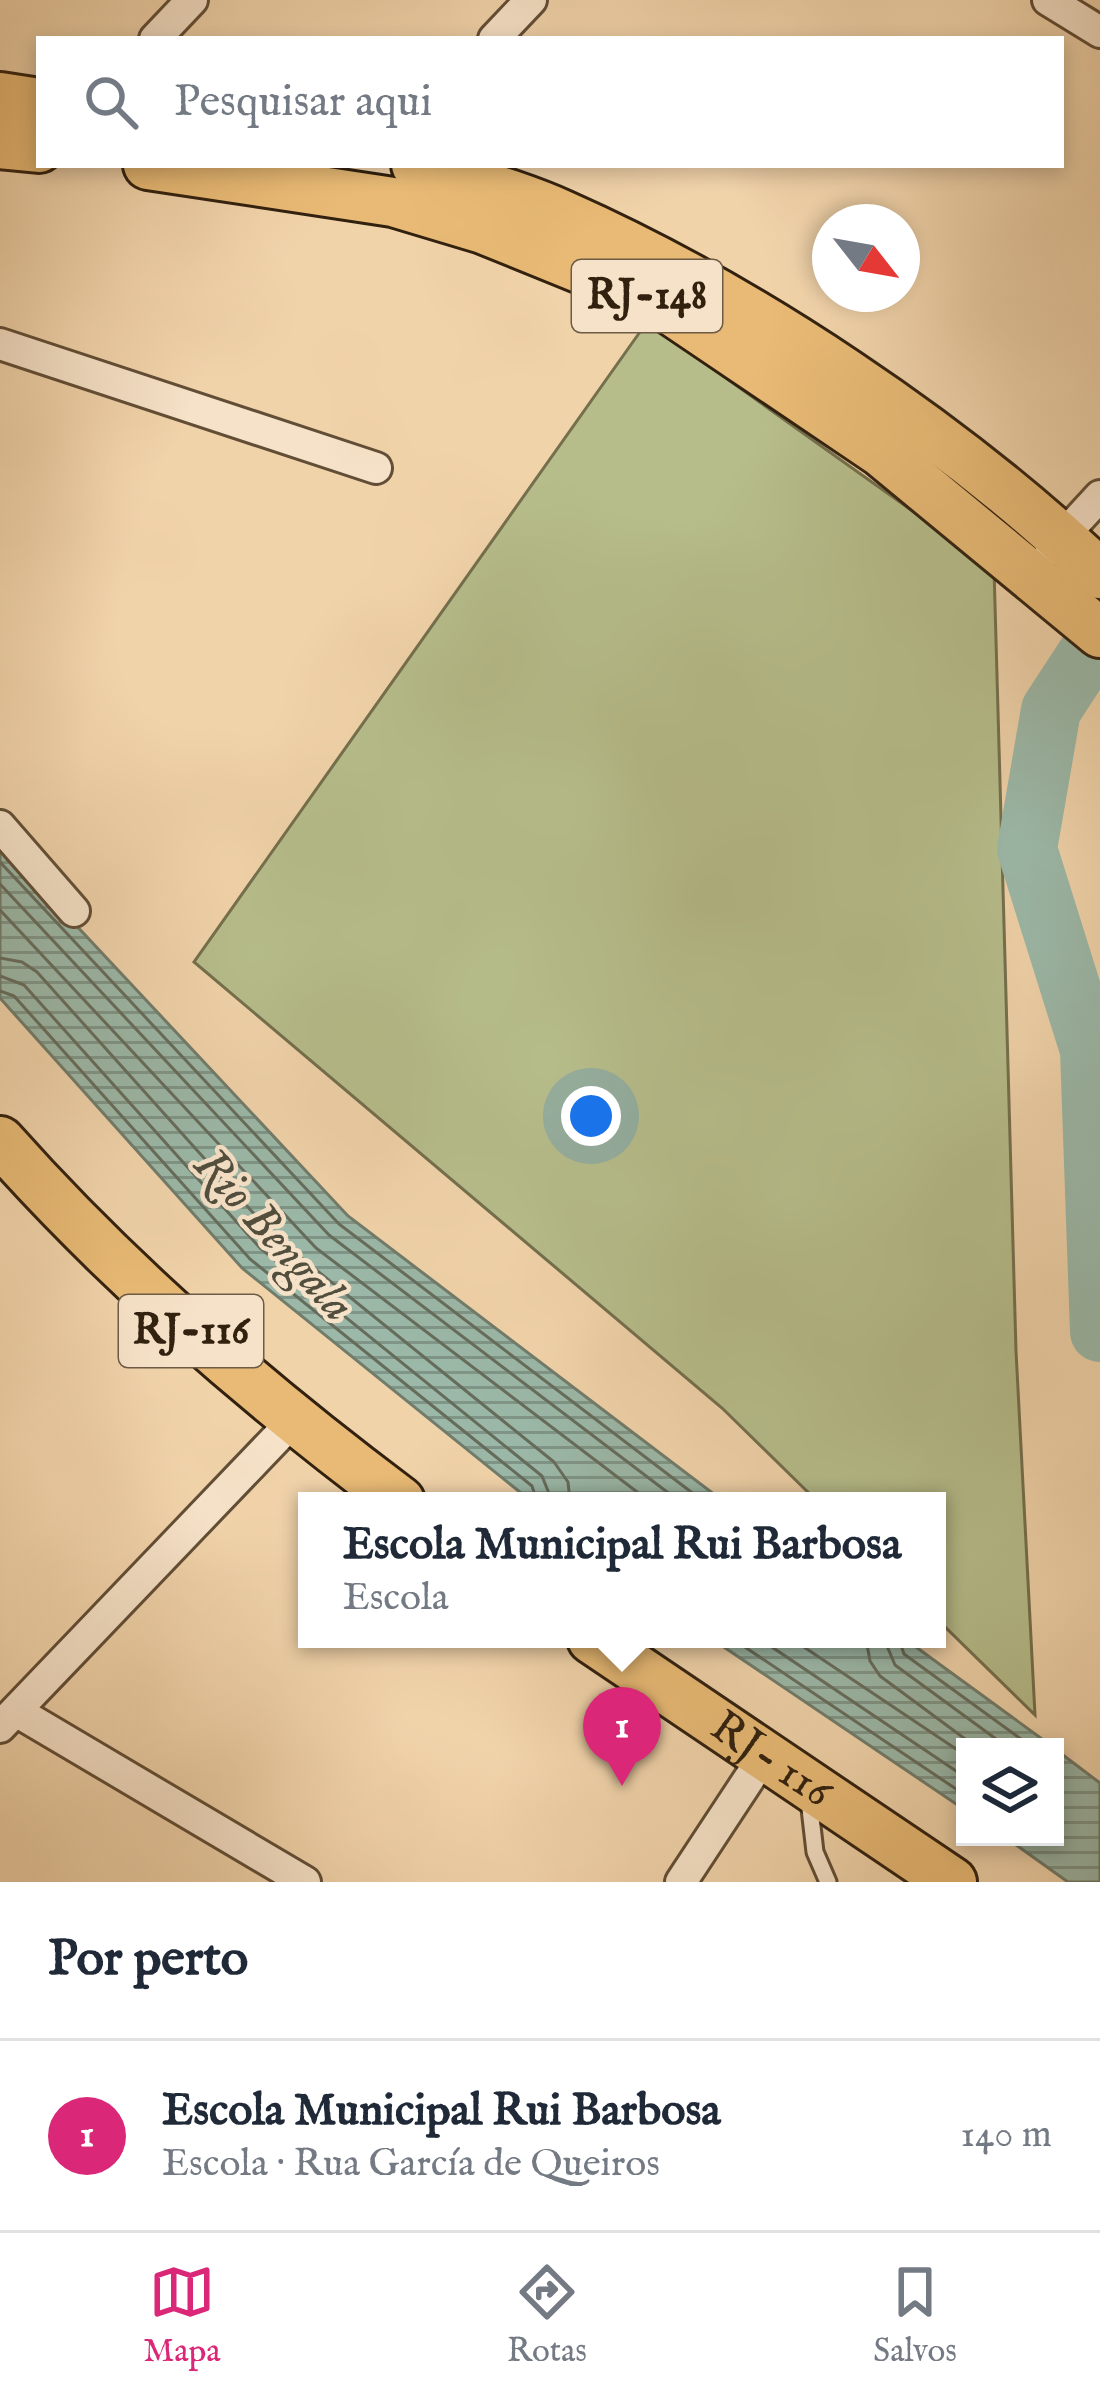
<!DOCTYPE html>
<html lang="pt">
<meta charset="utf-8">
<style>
:root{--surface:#fff;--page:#f6f6f7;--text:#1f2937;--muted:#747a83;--line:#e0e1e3;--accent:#db2777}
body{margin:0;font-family:"IM FELL English",serif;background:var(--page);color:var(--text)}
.controls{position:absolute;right:36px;bottom:36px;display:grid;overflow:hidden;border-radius:0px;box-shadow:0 6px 18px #0003}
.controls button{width:108px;height:108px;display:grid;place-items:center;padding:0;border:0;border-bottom:3px solid var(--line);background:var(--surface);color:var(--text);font:60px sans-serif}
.compass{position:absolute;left:812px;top:204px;width:108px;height:108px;border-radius:50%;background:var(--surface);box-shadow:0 6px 18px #0003;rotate:121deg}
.you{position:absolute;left:591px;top:1116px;width:42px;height:42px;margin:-30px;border:9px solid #fff;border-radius:50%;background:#1a73e8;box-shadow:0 0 0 18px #1a73e833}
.badge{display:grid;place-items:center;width:78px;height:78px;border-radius:50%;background:var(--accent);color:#fff;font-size:39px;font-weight:700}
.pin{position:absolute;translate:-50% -99px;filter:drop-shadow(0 3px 6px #0008)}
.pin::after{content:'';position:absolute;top:63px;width:42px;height:36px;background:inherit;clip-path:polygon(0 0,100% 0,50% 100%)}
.popup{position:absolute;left:298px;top:1492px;width:648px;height:156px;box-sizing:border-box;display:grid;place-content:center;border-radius:0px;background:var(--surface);filter:drop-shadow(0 3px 9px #0005);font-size:39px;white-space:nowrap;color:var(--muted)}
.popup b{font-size:45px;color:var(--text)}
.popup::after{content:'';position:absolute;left:50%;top:100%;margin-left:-24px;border:24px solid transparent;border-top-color:var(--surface)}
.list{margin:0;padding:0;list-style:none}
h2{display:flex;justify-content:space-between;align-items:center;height:156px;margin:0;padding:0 48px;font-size:51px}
h2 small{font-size:39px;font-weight:400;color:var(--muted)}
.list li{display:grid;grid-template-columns:78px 1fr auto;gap:36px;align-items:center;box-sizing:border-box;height:192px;padding:0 48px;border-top:3px solid var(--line)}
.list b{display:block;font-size:45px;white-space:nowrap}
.list p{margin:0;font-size:39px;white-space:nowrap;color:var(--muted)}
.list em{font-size:39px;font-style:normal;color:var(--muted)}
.icon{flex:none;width:66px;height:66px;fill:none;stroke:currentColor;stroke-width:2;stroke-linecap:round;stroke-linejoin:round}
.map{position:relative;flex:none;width:1100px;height:1882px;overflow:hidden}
.search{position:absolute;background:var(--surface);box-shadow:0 6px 18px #0003;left:36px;right:36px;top:36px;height:132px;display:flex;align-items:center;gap:30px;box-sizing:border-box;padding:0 42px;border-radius:0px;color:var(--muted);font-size:45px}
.sheet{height:348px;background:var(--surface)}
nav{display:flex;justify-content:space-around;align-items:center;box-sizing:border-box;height:168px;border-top:3px solid var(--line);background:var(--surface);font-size:33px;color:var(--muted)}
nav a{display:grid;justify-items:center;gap:6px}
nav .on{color:var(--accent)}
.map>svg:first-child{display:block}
</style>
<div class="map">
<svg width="1100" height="1882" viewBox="0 0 1100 1882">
<defs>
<pattern id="water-rules" width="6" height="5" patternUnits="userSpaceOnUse" patternTransform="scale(3)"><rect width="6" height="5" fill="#9bb8a8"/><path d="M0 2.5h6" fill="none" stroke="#7f9587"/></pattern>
</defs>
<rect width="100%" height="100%" fill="#f1d3aa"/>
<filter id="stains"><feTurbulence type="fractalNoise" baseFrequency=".00167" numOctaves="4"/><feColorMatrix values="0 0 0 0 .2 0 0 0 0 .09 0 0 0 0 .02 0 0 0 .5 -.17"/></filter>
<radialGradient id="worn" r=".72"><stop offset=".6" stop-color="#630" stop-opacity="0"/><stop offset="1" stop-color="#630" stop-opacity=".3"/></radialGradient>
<polygon fill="#b6bd8b" stroke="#746f4d" stroke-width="3" points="647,322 994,569 1016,1351 1035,1715 937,1619 937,1501 817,1501 722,1408 194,962"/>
<g fill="url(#water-rules)" stroke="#717c6b" stroke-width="3">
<polygon points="0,844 348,1216 723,1501 531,1501 242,1268 0,998"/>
<polygon points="712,1639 905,1639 1053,1747 965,1747 965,1810"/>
<polygon points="1055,1749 1100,1783 1100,1882 1068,1882 1005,1837 1055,1837"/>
</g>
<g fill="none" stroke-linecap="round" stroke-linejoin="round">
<g stroke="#666c5c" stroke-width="3">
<polyline points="0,862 339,1224 703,1501"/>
<polyline points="0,884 329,1235 679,1501"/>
<polyline points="0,910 316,1248 649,1501"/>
<polyline points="0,958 22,962 37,972 273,1235 554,1462 568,1482 570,1501"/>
<polyline points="0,976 24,985 260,1248 542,1476 552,1501"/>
<polyline points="0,991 14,996 250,1259 532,1486 537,1501"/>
<polyline points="733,1639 965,1795"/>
<polyline points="760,1639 965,1777"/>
<polyline points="792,1639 965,1755"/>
<polyline points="866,1639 870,1661 880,1676 976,1747"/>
<polyline points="884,1639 895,1665 1007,1747"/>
<polyline points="899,1639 904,1654 1032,1747"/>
</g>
<polyline stroke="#9bb8a8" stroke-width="60" points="1100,635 1051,710 1027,849 1090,1050 1100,1332"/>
<g stroke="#624e36" stroke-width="21">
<polyline id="lane" points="809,1800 815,1852 828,1882"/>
</g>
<g stroke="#624e36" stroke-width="36">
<g id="street">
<polyline points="1048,0 1100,32"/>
<polyline points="155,39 192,0"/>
<polyline points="494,39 531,0"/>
<polyline points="0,344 376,468"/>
<polyline points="1051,549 1100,496"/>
<polyline points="0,826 74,911"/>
<polyline points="16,1711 305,1882"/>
<polyline points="0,1727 293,1421"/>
<polyline points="681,1882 764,1756"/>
</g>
</g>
<g stroke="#32210f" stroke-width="54">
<g id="primary">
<polyline points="0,97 39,103"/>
<polyline points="0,144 39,148"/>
<polyline points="148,165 393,202 483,229 653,298 881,452 1100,633"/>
<path d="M416,165C465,181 517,194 563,215C748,297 954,435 1100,574"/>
<path d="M0,1141C119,1275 257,1394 400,1501"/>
<path id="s1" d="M592,1639L952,1882"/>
</g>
</g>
<use href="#lane" stroke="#f6e2c8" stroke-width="15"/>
<use href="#street" stroke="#f6e2c8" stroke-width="30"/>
<use href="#primary" stroke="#e8ba75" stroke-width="48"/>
</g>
<g text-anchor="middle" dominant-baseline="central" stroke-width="9" stroke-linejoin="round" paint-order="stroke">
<g fill="#f6e2c8" stroke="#6d5b46" stroke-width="3">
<rect x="572" y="260" width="150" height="72" rx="9"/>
<rect x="119" y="1295" width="144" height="72" rx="9"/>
</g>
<g font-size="42" font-weight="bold" fill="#32210f">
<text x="647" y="296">RJ-148</text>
<text x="191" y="1331">RJ-116</text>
</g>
<g font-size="45" fill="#32210f" stroke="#f6e2c8">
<text stroke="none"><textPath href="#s1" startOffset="216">RJ- 116</textPath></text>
</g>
<g font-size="48" font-style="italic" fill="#524e3d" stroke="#f6e2c8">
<text transform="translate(273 1236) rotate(48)">Rio Bengala</text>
</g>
</g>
<rect width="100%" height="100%" filter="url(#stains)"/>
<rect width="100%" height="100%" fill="url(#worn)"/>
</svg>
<div class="controls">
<button><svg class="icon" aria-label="layers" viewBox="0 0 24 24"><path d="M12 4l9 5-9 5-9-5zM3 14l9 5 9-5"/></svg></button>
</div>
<svg class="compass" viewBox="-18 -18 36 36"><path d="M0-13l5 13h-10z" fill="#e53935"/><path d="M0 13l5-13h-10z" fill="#747a83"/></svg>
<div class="you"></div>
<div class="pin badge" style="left:622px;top:1786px">1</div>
<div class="popup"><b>Escola Municipal Rui Barbosa</b>Escola</div>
<div class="search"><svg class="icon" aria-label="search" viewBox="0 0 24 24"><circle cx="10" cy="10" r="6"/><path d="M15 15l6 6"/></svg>Pesquisar aqui</div>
</div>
<section class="sheet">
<h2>Por perto<small></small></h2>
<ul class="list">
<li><span class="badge">1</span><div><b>Escola Municipal Rui Barbosa</b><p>Escola · Rua García de Queiros</p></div><em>140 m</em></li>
</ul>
</section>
<nav>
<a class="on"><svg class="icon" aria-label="map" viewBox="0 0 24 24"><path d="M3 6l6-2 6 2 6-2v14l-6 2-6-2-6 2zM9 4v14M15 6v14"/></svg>Mapa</a>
<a><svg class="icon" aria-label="directions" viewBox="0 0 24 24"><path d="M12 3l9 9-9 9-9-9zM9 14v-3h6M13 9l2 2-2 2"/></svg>Rotas</a>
<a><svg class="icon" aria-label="saved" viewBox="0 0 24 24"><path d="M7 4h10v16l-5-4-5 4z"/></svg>Salvos</a>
</nav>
